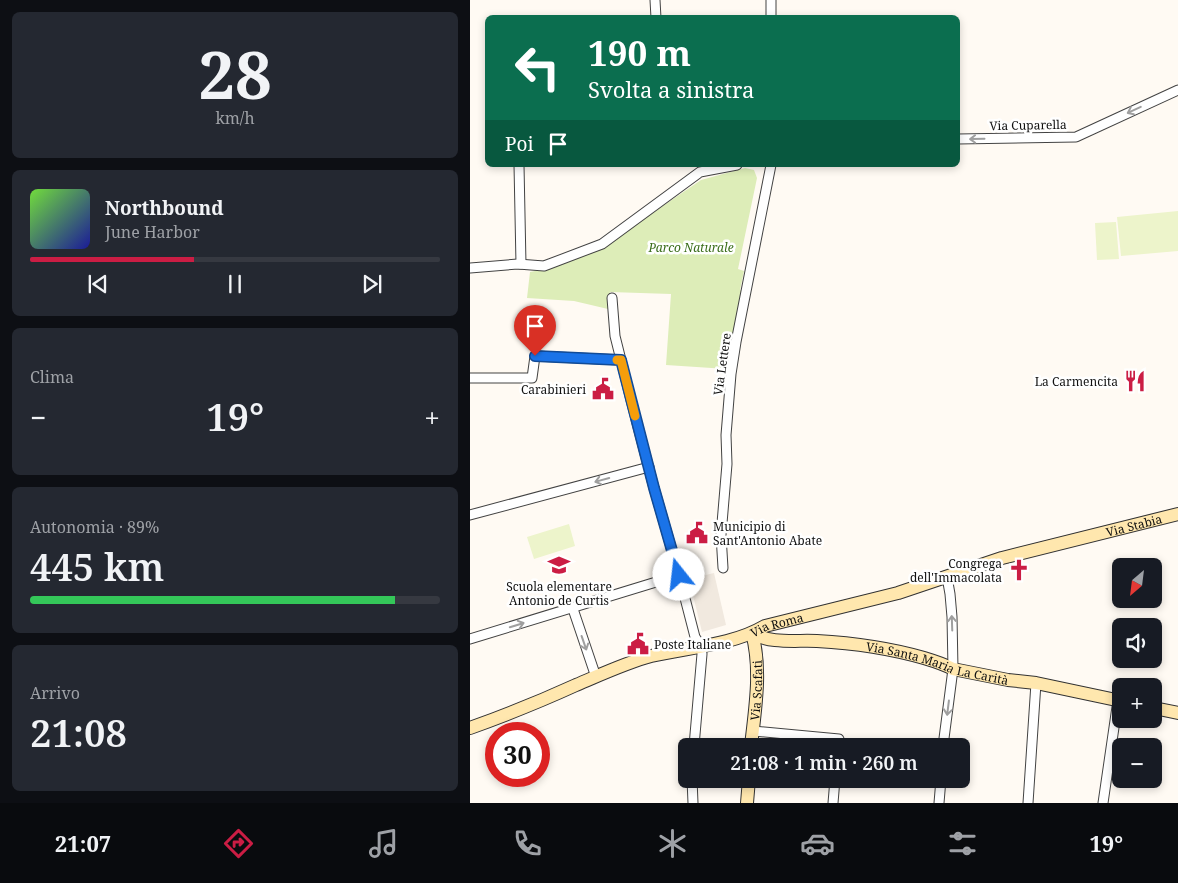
<!DOCTYPE html>
<html lang="it">
<meta charset="utf-8">
<style>
:root{--surface:#171b24;--page:#242831;--text:#f1f3f6;--muted:#9ea1a6;--line:#363941;--accent:#cb1d44}
body{margin:0;font-family:"Noto Serif",serif;background:var(--page);color:var(--text);height:100vh;display:flex;flex-direction:column;font-size:19px;white-space:nowrap}
*{box-sizing:border-box;margin:0}
p{font-size:16px;color:var(--muted)}
.icon{flex:none;width:28px;height:28px;fill:none;stroke:currentColor;stroke-width:2;stroke-linecap:round;stroke-linejoin:round}
.map{position:relative;flex:1;overflow:hidden}
.drawer{display:flex;flex-direction:column;gap:12px;padding:12px;background:#0d0f14;width:470px}
.drawer>*{flex:none}
.top-card{position:absolute;left:15px;top:15px;width:475px;height:152px;border-radius:8px;box-shadow:0 2px 8px #0003;background:#0b6e4f;color:#fff;overflow:hidden}
.needle{width:32px;rotate:208deg}
.tools{position:absolute;left:642px;top:558px;display:grid;gap:10px}
.tools a{display:grid;place-items:center;width:50px;height:50px;border-radius:8px;background:var(--surface);box-shadow:0 2px 8px #0003;font-size:25px}
.speed{position:absolute;left:15px;top:722px;display:flex;gap:10px;font-size:25px;font-weight:700;text-align:center}
.speed>*{display:grid;place-content:center;width:65px;height:65px;border-radius:50%;background:var(--surface);box-shadow:0 2px 8px #0003;line-height:1}
.speed .limit{border:8px solid #d22;background:#fff;color:#111}
.pin{position:absolute;display:grid;place-items:center;width:42px;height:42px;color:#fff;margin:-51px -21px;border-radius:50% 50% 50% 0;rotate:-45deg;box-shadow:0 0 5px #0007}
.pin .icon{rotate:45deg}
.me{position:absolute;width:55px;margin:-28px;rotate:344deg;stroke-linejoin:round;filter:drop-shadow(0 0 4px #0008)}
.turn{display:flex;align-items:center;gap:18px;height:105px;padding:0 20px;font-size:22px}
.turn .icon{width:65px;height:65px;stroke-width:2.5}
.turn b{display:block;font-size:35px;line-height:42px}
.then{display:flex;align-items:center;height:48px;padding:0 20px;background:#0003;gap:10px;font-size:19px}
.big{font-size:38px;font-weight:600;line-height:1.1}
.drawer .tile{flex:1;display:flex;flex-direction:column;justify-content:center;gap:8px;min-width:0;padding:0 18px;border-radius:8px;background:var(--page)}
.drawer .dial{align-items:center;gap:0}
.dial b{font-size:65px;line-height:1}
.song{display:flex;align-items:center;gap:15px}
.cover{width:60px;height:60px;border-radius:8px;background:linear-gradient(135deg,hsl(100 70% 55%),hsl(240 70% 35%))}
.played{height:5px;border-radius:2px;background:linear-gradient(90deg,var(--accent) 40%,var(--line) 40%)}
.keys{display:flex;justify-content:space-around;direction:ltr}
.heat{display:flex;justify-content:space-between;align-items:center;font-size:28px;direction:ltr}
.charge{height:8px;border-radius:4px;background:linear-gradient(90deg,#34c759 89%,var(--line) 0)}
.trip{position:absolute;left:208px;top:738px;width:292px;height:50px;border-radius:8px;background:var(--surface);box-shadow:0 2px 8px #0003;font-weight:600;line-height:50px;text-align:center}
.dock{display:flex;height:80px;justify-content:space-around;align-items:center;background:#090b0e;color:var(--muted)}
.dock .icon{width:35px;height:35px}
.dock .active{color:var(--accent)}
.dock b{font-size:22px;color:var(--text)}
main{display:flex;flex:1;min-height:0}
.map>svg:first-child{display:block}
.green{fill:#ddedb8}
.pitch{fill:#edf4cb}
.plaza{fill:#f1e9df}
.lines{fill:none;stroke-linecap:round;stroke-linejoin:round}
.street-casing{stroke:#434343;stroke-width:11}
.secondary-casing{stroke:#323232;stroke-width:14}
.street{stroke:#fff;stroke-width:9}
.secondary{stroke:#ffe7ae;stroke-width:12}
.oneway{stroke:#9f9f9f}
.route-casing{stroke:#114b97;stroke-width:12}
.route{stroke:#1a73e8;stroke-width:9}
.slow{stroke:#f59e0b;stroke-width:9}
.labels{text-anchor:middle;dominant-baseline:central;stroke-width:5;stroke-linejoin:round;paint-order:stroke}
.street-label{font-size:12px;fill:#101010;stroke:#fff}
.park-label{font-size:12px;font-style:italic;fill:#3a6d1a;stroke:#fff}
.poi-label{font-size:12px;fill:#101010;stroke:#fff;text-anchor:end}
</style>
<main>
<section class="drawer">
<div class="tile dial"><b>28</b><p>km/h</p></div>
<div class="tile">
<div class="song"><i class="cover"></i><div><b>Northbound</b><p>June Harbor</p></div></div>
<div class="played"></div>
<div class="keys"><svg class="icon" aria-label="previous" viewBox="0 0 24 24"><path d="M18 5L8 12l10 7zM5 5v14"/></svg><svg class="icon" aria-label="pause" viewBox="0 0 24 24"><path d="M8 5v14M16 5v14"/></svg><svg class="icon" aria-label="next" viewBox="0 0 24 24"><path d="M6 5l10 7-10 7zM19 5v14"/></svg></div>
</div>
<div class="tile"><p>Clima</p>
<div class="heat"><a>−</a><b class="big">19°</b><a>+</a></div>
</div>
<div class="tile"><p>Autonomia · 89%</p><b class="big">445 km</b><div class="charge"></div></div>
<div class="tile"><p>Arrivo</p><b class="big">21:08</b></div>
</section>
<div class="map">
<svg width="708" height="803" viewBox="0 0 708 803">
<rect width="100%" height="100%" fill="#fffaf3"/>
<polygon class="green" points="275,168 284,170 287,178 268,269 274,271 270,290 272,291 257,369 196,365 201,294 140,292 138,309 104,301 57,298 60,272 75,269 137,244 231,180"/>
<g class="pitch">
<polygon points="708,211 708,251 651,256 647,217"/>
<polygon points="646,222 649,259 627,260 625,223"/>
<polygon points="99,524 105,546 64,559 57,537"/>
</g>
<polygon class="plaza" points="244,573 256,625 232,632 219,579"/>
<g class="lines">
<g class="street-casing">
<g id="street">
<polyline points="185,0 186,18"/>
<polyline points="301,0 301,18"/>
<polyline points="488,139 606,137 708,90"/>
<polyline points="49,165 51,264"/>
<polyline points="0,268 48,264 74,266 132,244 230,172 267,165"/>
<polyline points="142,298 145,336 161,400 184,488 209,575 225,637 231,646 232,654 224,746"/>
<polyline points="0,378 62,378 65,356 151,360"/>
<polyline points="0,515 179,467"/>
<polyline points="253,568 251,535 257,464 256,435 261,374 266,342 301,165"/>
<polyline points="103,609 126,677"/>
<polyline points="0,639 209,575"/>
<polyline points="283,731 369,739 368,746"/>
<polyline points="473,746 483,669 482,617 480,594 477,577"/>
<polyline points="222,779 223,803"/>
<polyline points="363,803 365,779"/>
<polyline points="469,803 471,779"/>
<polyline points="558,803 566,683"/>
<polyline points="633,803 648,700"/>
</g>
</g>
<g class="secondary-casing">
<g id="secondary">
<path id="s1" d="M282,633C301,644 325,640 347,641C383,643 419,648 454,658C464,661 474,664 483,669L538,680L566,683L651,701"/>
<polyline points="684,708 708,713"/>
<path id="s2" d="M0,728C36,715 71,701 106,685C130,675 155,663 181,656C218,647 261,646 295,626L428,593L532,558L708,514"/>
<path id="s3" d="M281,746C285,709 292,670 282,633"/>
<polyline points="277,803 279,779"/>
</g>
</g>
<use href="#street" class="street"/>
<use href="#secondary" class="secondary"/>
</g>
<defs><path id="oneway-shaft" d="M-6 0H5M1.5-3L5.5 0L1.5 3" fill="none" stroke-width="1.6" stroke-linecap="round" stroke-linejoin="round" transform="scale(1.25)"/></defs>
<g class="oneway">
<use href="#oneway-shaft" transform="translate(664 110) rotate(155)"/>
<use href="#oneway-shaft" transform="translate(507 139) rotate(179)"/>
<use href="#oneway-shaft" transform="translate(132 480) rotate(165)"/>
<use href="#oneway-shaft" transform="translate(482 623) rotate(-92)"/>
<use href="#oneway-shaft" transform="translate(47 625) rotate(-17)"/>
<use href="#oneway-shaft" transform="translate(114 643) rotate(71)"/>
<use href="#oneway-shaft" transform="translate(478 708) rotate(97)"/>
</g>
<g class="lines">
<g class="route-casing">
<polyline id="route" points="65,356 151,360 184,488 209,575"/>
</g>
<use href="#route" class="route"/>
<polyline class="slow" points="147,360 151,360 165,416"/>
</g>
<defs>
<g id="restaurant-bare" transform="scale(1.725)"><path d="M-5-6h1v4h1v-4h1v4h1v-4h1v5L-1.5 .5V6h-2V.5L-5-1ZM5-6V6H3V1.5H1.5Q1.5-4 5-6Z" fill="#cb1d44" stroke="#fff" stroke-width="2.5" paint-order="stroke"/></g>
<g id="civic-bare" transform="scale(1.725)"><path d="M-.6-6.5H3V-4.5H.6V-3L4-1V1h2V6H-6V1h2V-1L-.6-3ZM-1.2 2.5V6h2.4V2.5Z" fill="#cb1d44" stroke="#fff" stroke-width="2.5" paint-order="stroke"/></g>
<g id="school-bare" transform="scale(1.725)"><path d="M0-5L7-2L0 1L-7-2ZM-4 1L0 2.5L4 1V4Q0 6-4 4Z" fill="#cb1d44" stroke="#fff" stroke-width="2.5" paint-order="stroke"/></g>
<g id="church-bare" transform="scale(1.725)"><path d="M-1.2-6h2.4v3.5h3.3v2.4h-3.3V6h-2.4V-.1h-3.3v-2.4h3.3Z" fill="#cb1d44" stroke="#fff" stroke-width="2.5" paint-order="stroke"/></g>
</defs>
<g fill-rule="evenodd">
<use href="#restaurant-bare" x="665" y="381"/>
<use href="#civic-bare" x="133" y="389"/>
<use href="#civic-bare" x="227" y="533"/>
<use href="#school-bare" x="89" y="565"/>
<use href="#church-bare" x="549" y="570"/>
<use href="#civic-bare" x="168" y="644"/>
</g>
<g class="labels">
<g class="street-label">
<text transform="translate(558 125) rotate(-1)">Via Cuparella</text>
<text transform="translate(252 364) rotate(-82)">Via Lettere</text>
<text stroke="none"><textPath href="#s2" startOffset="696">Via Stabia</textPath></text>
<text stroke="none"><textPath href="#s2" startOffset="325">Via Roma</textPath></text>
<text stroke="none"><textPath href="#s1" startOffset="189">Via Santa Maria La Carità</textPath></text>
<text stroke="none"><textPath href="#s3" startOffset="56">Via Scafati</textPath></text>
</g>
<g class="park-label">
<text x="221" y="247">Parco Naturale</text>
</g>
<g class="poi-label">
<text x="648" y="381">La Carmencita</text>
<text x="116" y="389">Carabinieri</text>
<text x="243" y="526" text-anchor="start">Municipio di<tspan x="243" dy="14">Sant'Antonio Abate</tspan></text>
<text x="532" y="563">Congrega<tspan x="532" dy="14">dell'Immacolata</tspan></text>
<text x="89" y="586" text-anchor="middle">Scuola elementare<tspan x="89" dy="14">Antonio de Curtis</tspan></text>
<text x="184" y="644" text-anchor="start">Poste Italiane</text>
</g>
</g>
</svg>
<div class="tools">
<a><svg class="needle" viewBox="-14 -14 28 28"><path d="M0-13l5 13h-10z" fill="#e53935"/><path d="M0 13l5-13h-10z" fill="#9ea1a6"/></svg></a>
<a><svg class="icon" aria-label="sound" viewBox="0 0 24 24"><path d="M4 9h4l5-4v14l-5-4H4zM17 9q2 3 0 6"/></svg></a>
<a>+</a>
<a>−</a>
</div>
<div class="speed"><div class="limit">30</div></div>
<div class="pin" style="left:65px;top:356px;background:#d93025"><svg class="icon" aria-label="arrive" viewBox="0 0 24 24"><path d="M6 21V4h12l-3 4 3 4H6"/></svg></div>
<svg class="me" style="left:209px;top:575px" viewBox="-20 -20 40 40"><circle r="19" fill="#fff"/><path d="M0-13L10 11 0 6-10 11z" fill="#1a73e8"/></svg>
<div class="trip">21:08 · 1 min · 260 m</div>
<div class="top-card">
<div class="turn"><svg class="icon" aria-label="left" viewBox="0 0 24 24"><path d="M17 20v-9H6M10 6l-5 5 5 5"/></svg><div><b>190 m</b>Svolta a sinistra</div></div>
<div class="then">Poi<svg class="icon" aria-label="arrive" viewBox="0 0 24 24"><path d="M6 21V4h12l-3 4 3 4H6"/></svg></div>
</div>
</div>
</main>
<nav class="dock">
<b>21:07</b>
<svg class="icon active" aria-label="directions" viewBox="0 0 24 24"><path d="M12 3l9 9-9 9-9-9zM9 14v-3h6M13 9l2 2-2 2"/></svg>
<svg class="icon" aria-label="music" viewBox="0 0 24 24"><path d="M9 18V5l10-2v13"/><circle cx="6" cy="18" r="3"/><circle cx="16" cy="16" r="3"/></svg>
<svg class="icon" aria-label="phone" viewBox="0 0 24 24"><path d="M5 4h4l2 5-3 2q2 4 5 5l2-3 5 2v4C11 20 4 13 5 4z"/></svg>
<svg class="icon" aria-label="climate" viewBox="0 0 24 24"><path d="M12 3v18M4 7l16 10M4 17L20 7"/></svg>
<svg class="icon" aria-label="car" viewBox="0 0 24 24"><path d="M5 17H2v-5l4-1 3-4h7l3 4 3 1v5h-3M9 17h6M6 11h13"/><circle cx="7" cy="17" r="2"/><circle cx="17" cy="17" r="2"/></svg>
<svg class="icon" aria-label="filters" viewBox="0 0 24 24"><path d="M4 7h16M4 17h16"/><circle cx="9" cy="7" r="2"/><circle cx="15" cy="17" r="2"/></svg>
<b>19°</b>
</nav>
